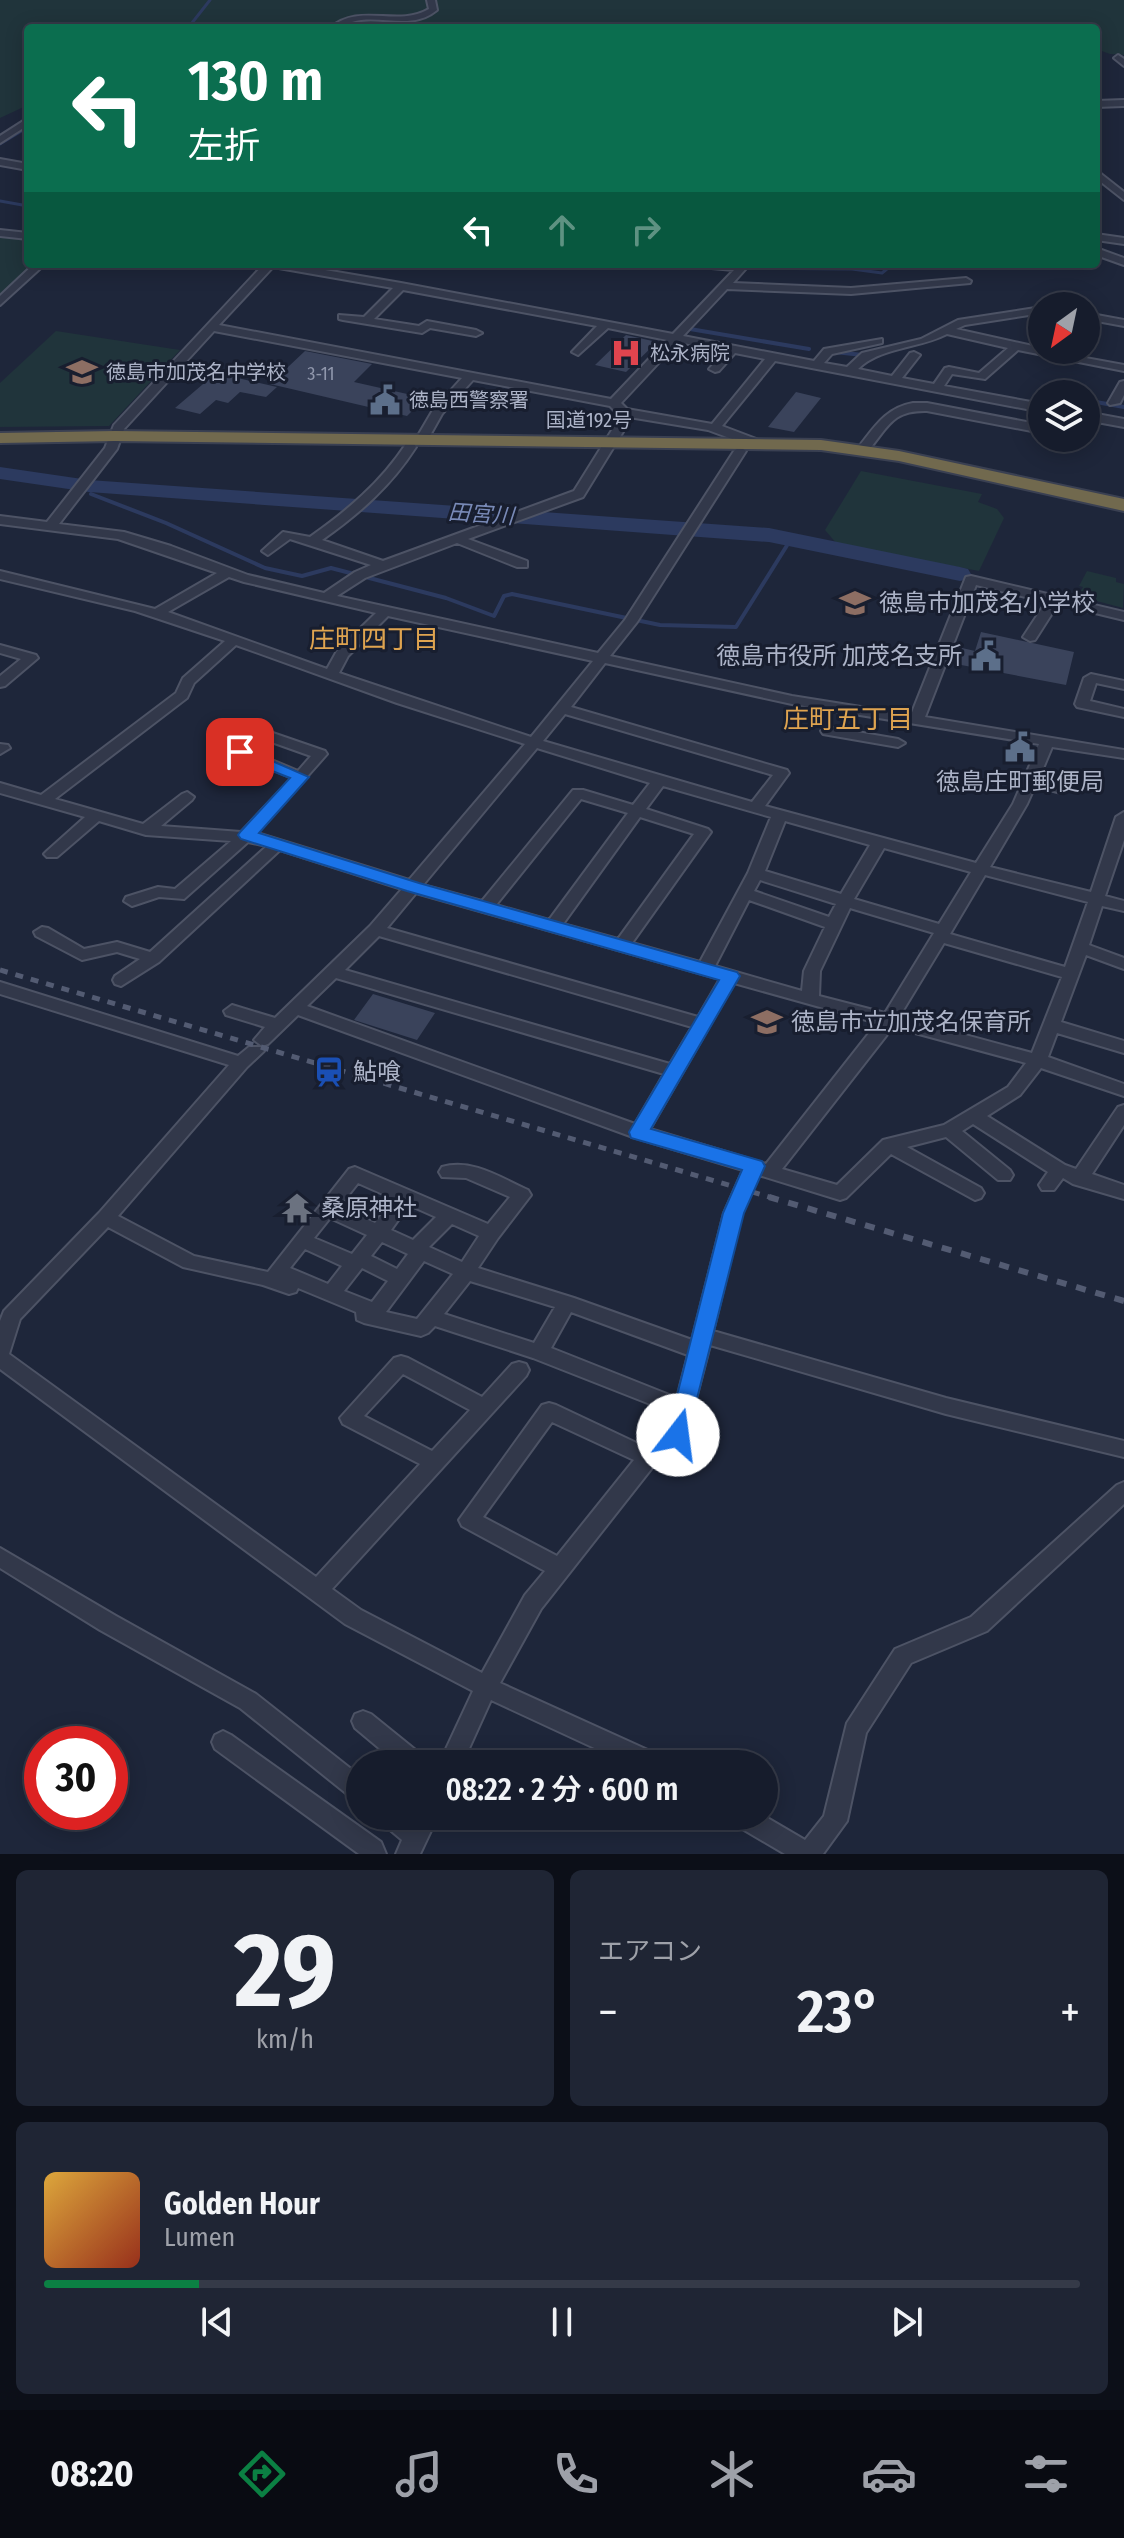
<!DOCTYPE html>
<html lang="ja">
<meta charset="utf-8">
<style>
:root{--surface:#161c2c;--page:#1f2534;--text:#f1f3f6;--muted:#9ea1a9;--line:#353a48;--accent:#0b8043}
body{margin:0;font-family:"Fira Sans Condensed","Noto Sans JP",sans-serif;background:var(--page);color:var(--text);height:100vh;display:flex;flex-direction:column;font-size:30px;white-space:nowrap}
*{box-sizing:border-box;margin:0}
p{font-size:26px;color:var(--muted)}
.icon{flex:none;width:44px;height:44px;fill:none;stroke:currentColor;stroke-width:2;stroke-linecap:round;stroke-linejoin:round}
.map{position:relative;height:1854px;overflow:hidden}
.drawer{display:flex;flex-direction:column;gap:16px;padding:16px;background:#0c0f18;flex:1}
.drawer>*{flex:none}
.guide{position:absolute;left:24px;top:24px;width:1076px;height:244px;border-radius:8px;box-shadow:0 4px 20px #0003,0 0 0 2px var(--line);background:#0b6e4f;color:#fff;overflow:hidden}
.needle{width:52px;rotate:213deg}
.fabs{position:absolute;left:1028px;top:292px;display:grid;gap:16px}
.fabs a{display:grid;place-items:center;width:72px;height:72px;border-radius:50%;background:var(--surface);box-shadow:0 4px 20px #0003,0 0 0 2px var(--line);font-size:40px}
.speed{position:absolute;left:24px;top:1726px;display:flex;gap:16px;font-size:40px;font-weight:700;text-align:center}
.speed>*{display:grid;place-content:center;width:104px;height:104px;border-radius:50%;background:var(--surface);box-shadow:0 4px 20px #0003,0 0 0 2px var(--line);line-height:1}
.speed .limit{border:12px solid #d22;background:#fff;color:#111}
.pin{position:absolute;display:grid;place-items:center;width:68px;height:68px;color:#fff;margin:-34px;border-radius:16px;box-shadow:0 4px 12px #0006}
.me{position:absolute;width:88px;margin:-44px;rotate:15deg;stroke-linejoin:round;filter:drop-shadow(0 0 6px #0008)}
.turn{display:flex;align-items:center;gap:28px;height:168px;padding:0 32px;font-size:36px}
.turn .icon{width:104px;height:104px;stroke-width:2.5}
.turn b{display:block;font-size:56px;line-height:68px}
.lanes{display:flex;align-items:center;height:76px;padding:0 32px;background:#0003;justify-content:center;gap:40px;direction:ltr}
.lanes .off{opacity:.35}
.big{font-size:60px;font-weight:600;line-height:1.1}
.drawer .tile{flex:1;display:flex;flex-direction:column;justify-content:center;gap:12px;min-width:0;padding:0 28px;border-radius:12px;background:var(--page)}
.drawer .dial{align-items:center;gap:0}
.dial b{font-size:104px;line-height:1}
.song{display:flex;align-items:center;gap:24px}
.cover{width:96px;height:96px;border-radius:12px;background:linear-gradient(135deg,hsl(40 70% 55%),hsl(10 70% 35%))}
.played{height:8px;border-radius:4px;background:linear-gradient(90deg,var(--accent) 15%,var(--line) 15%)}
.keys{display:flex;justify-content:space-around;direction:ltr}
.heat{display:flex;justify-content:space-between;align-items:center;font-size:44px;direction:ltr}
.drawer .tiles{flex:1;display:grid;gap:16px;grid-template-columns:1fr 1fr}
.tile:last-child{grid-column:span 2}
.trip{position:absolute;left:346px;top:1750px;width:432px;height:80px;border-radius:40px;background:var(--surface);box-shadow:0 4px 20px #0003,0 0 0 2px var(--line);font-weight:600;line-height:80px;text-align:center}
.dock{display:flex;height:128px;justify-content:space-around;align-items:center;background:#090b12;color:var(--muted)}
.dock .icon{width:56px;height:56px}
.dock .active{color:var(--accent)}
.dock b{font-size:36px;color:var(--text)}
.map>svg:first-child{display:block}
.green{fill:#20343b}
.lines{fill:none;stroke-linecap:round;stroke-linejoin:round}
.stream-far1{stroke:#2c3a5f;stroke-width:3}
.stream{stroke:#2c3a5f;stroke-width:4}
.river{fill:#2c3a5f;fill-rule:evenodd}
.building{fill:#3a435b}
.minor-casing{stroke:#4d5365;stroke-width:4}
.highway-casing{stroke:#3a4052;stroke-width:4}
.minor{fill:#32384a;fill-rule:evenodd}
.highway{fill:#71694e;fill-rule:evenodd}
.rail-far1{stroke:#535b72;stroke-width:5;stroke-dasharray:8 8;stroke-linecap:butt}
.rail{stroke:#535b72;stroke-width:6;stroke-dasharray:10 10;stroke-linecap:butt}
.route{fill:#1a73e8;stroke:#114b97;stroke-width:2}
.labels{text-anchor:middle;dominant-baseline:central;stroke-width:6;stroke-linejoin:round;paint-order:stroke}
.far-number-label{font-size:18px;fill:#9097ac}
.far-poi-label{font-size:20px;fill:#acb3c7;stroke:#181e2f;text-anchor:start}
.far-street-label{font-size:20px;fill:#acb3c7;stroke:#181e2f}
.far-water-label{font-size:22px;font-style:italic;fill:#798ab7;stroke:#181e2f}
.poi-label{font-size:24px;fill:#acb3c7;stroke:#181e2f;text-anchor:start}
.neighbourhood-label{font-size:26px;fill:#dfa450;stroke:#181e2f}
</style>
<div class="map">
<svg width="1124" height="1854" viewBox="0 0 1124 1854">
<rect width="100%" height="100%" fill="#1e263a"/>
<g class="green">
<polygon points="0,0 1124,0 1124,55 1110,54 1096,49 1096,28 28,28 28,105 0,118"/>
<polygon points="0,236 28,239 28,264 34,264 0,295"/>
<polygon points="56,331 180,350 109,426 0,427 0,383"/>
<polygon points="861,471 982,494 978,502 997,509 1004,518 979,571 837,544 825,530"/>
<polygon points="1087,571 1116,578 1116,582 1124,584 1123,608 1078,596 1083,587 1079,586"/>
</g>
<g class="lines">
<g class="stream-far1">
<polyline points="188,28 210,0"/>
<polyline points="0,144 28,127"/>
<polyline points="0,201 28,206"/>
<polyline points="749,268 852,269 882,273 893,264"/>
</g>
<g class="stream">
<polyline points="690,329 809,349"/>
<polyline points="834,352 863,355"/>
<polyline points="1087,415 1096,402 1124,407"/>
<polyline points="89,486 90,489"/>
<polyline points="91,494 166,523 265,568 302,576 331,568 446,598 494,616 504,596 512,594 660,625 736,627 791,539"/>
</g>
<polygon class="river" points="0,467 89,480 769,528 960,567 968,569 971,574 968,579 960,581 769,542 89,492 0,479"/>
</g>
<g class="building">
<polygon points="626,335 657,342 626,372 595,365"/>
<polygon points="305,351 372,364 354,382 425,398 407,416 270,384"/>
<polygon points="216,373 277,387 266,397 240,392 228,403 216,400 200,414 175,408"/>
<polygon points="796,392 821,398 794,432 768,427"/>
<polygon points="981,632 1074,652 1066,685 956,664 962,648 975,651"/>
<polygon points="373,994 435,1013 417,1040 354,1020"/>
</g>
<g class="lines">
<g class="minor-casing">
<g id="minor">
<path d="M427,0H435L437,10C414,29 388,17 361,20C349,21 342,28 330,28C360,2 397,28 429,9Z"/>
<polygon points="1118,55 1124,59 1124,66 1114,58"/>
<polygon points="1124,100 1124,106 1096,107 1096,101"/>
<polygon points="28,118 28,125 0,143 0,136"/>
<polygon points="0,159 28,164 28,170 0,165"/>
<polygon points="1096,170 1124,192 1124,200 1096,178"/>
<polygon points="0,230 28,233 28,239 0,236"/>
<polygon points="1096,234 1124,238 1124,244 1096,240"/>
<polygon points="1096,248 1124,258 1124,265 1096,255"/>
<polygon points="34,264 45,264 0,305 0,296"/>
<path d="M264,264H290L401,283L673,334L734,270L700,267L695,264H750L733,283L851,288L966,278L971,281L970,283L851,294L727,289L683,336L814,361L824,349L882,339V343L832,354L824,363L847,367L862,353L921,339L958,320L1042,307V313L965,325L956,329L1042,348V350L1124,365V371L1018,350L985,379L952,374L944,386L1042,404V412L775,361L722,426L759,440V446H751L708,430L629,417V422L583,497L468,539L527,561V567H517L457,543L365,578L337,596L598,653L625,620L734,451L740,447L746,451L637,622L610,656L792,696L911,715L966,577L971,576L1124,612V620L1058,604L1035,640L1030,641L1023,637L1046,602L976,585L925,717L1124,750V758L1052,747L1039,778L1066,785L1068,788L1061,793L1035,786L1027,804L990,867L1091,892L1116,817L1124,812V840L1105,896L1124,901V911L1102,906L1089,945L1124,958V969L1086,955L1061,1022L1124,1041V1053L1057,1033L1048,1057L1124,1084V1096L1041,1068L1020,1095L987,1116L1065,1165L1076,1169L1118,1107L1124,1105V1125L1092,1174L1124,1185V1199L1073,1184L1063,1178L1054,1190H1042L1039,1185L1048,1172L973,1124L962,1131L1010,1170L1013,1175L1010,1180H998L946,1137L907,1147L981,1188L984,1193L981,1198L975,1200L891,1154L846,1198L840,1200L759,1175L742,1213L713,1331L946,1398L1124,1441V1457L946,1414L710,1345L685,1441L659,1459L541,1609L500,1683L661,1756L664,1764H629L491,1700L462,1764H439L473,1691L345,1624L0,1369V1321L4,1311L99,1213L229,1065L0,994V982L238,1056L249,1047H261L264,1051L247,1067L118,1216L194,1256L268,1272L349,1169L355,1167L488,1224L510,1197L466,1178L442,1177L439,1172L442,1167C472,1158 501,1178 528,1190L531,1195L498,1238L478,1268L574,1298L692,1340L724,1213L743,1170L633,1137L298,1015L268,1044L262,1046L254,1040L265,1027L226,1015L224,1011L232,1005L275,1018L370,926L402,889L280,850L159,962L121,986L115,984L113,980L115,976L140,959L117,952L82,960L36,936L34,932L42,927L48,928L84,949L117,942L150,952L267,846L248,842L184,899L159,897L132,906L124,901L126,897L158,887L175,889L231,841L146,835L99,821L57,857H47L44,854L47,851L85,817L0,793V783L41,795L176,693L183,678L225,641L135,611L0,579V571L155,609L217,573L118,539L0,524V516L47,522L105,448L114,425ZM273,267L393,288L364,317L339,315V319L343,320L422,333L430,328L476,336L482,333L476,330L427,321L419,326L374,319L403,290L597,326L572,352L578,355L608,328L667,340L611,399L219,325ZM214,331L462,378L433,410L416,439L422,443L428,439L442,414L473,380L610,406L617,413V422L574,491L383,561L322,540C359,514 391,486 416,447L414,444H406C380,483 348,510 310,537L283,532L262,551L268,555L290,539L371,565L355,572L324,593L248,575L171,546L124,532L59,524L117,449L124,429ZM947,334L1008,348L979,373L949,367L945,368L934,384L902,378L920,355L914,352L910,353L892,376L858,369C880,347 918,349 947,334ZM678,342L725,351L709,369L715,372L719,371L735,353L765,359L712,424L627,409L621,403ZM229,577L244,582L376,613L337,651L327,669L168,612ZM388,616L593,661L531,737L339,673L348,656ZM236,645L397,703L525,744L409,880L257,833L327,754L325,751L264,730L238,746L218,739L211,743L292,778L241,832L161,826L192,800L194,797L187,792L182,794L143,824L55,799L187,698L194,683ZM605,663L792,704L1039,744L1013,804L976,863L765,806L789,773L787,770L571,707ZM565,714L773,775L752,802L543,741ZM266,740L311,756L298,771L250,751ZM537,748L650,783L633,805L583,790H573L482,901L423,885ZM663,786L771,817L748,873L700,962L632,943L711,832L708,829L646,809ZM581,799L628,813L549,920L496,905ZM640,817L694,834L618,939L563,924ZM785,821L870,845L841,894L765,871ZM884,848L971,872L939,924L854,899ZM985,875L1088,902L1065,967L950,934ZM760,880L836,904L829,917L754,891ZM416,893L720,979L698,1017L387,928ZM749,900L825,927L804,971L802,991L715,966ZM850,908L934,933L885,1013L819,996L820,971ZM379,936L692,1027L670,1064L345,970ZM944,943L1062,977L1032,1053L899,1017ZM336,978L664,1074L635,1124L307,1006ZM734,983L877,1023L766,1164L650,1129ZM893,1027L1026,1063L1008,1087L944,1125L883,1140L837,1185L782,1169ZM358,1183L394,1199L375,1223L339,1207ZM409,1205L436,1217L413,1240L391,1230ZM330,1218L367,1235L352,1254L314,1238ZM452,1224L479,1236L462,1262L429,1247ZM108,1227L183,1267L263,1285L289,1294L296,1292L298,1288L356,1312L357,1320L364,1323L421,1336L428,1333L435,1326L533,1358L673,1413L669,1430L645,1447L556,1405L549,1403L542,1405L459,1520L462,1526L545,1571L525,1595L482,1673L361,1610L332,1589L526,1376L529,1370L526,1364L519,1362L512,1364L482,1397L408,1358L401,1356L394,1358L340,1418L343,1424L420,1464L316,1577L9,1354L20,1319ZM382,1242L408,1254L397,1269L371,1256ZM305,1249L342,1266L328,1284L290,1268ZM424,1261L453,1274L417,1319L386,1312ZM362,1268L388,1281L372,1302L344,1291ZM470,1281L555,1307L534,1343L444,1314ZM571,1312L688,1355L677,1398L551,1348ZM403,1374L470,1410L432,1451L364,1416ZM552,1422L634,1460L557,1556L483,1517Z"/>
<polygon points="1086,313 1124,320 1124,326 1086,319"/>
<polygon points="1124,381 1124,395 1120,403 1110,405 1108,403 1120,382"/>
<path d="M913,403H927L1042,425V433L927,411C891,410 888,428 867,452H859L857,449C874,428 885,408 913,403Z"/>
<polygon points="1086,412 1124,419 1124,427 1086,420"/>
<polygon points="0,645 36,655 38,658 5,686 0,687 0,676 21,659 0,653"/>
<polygon points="1091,674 1124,681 1124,689 1096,683 1090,701 1124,709 1124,717 1077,707 1075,704 1084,678"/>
<polygon points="828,727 898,739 905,743 898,747 823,734 821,731"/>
<polygon points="0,744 8,745 10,748 0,754"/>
<polygon points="1124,1482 1124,1504 987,1631 911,1663 866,1733 847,1821 823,1854 785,1854 734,1824 730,1816 764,1816 805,1840 824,1816 847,1723 895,1649 971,1617 1117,1485"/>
<polygon points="0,1548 116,1616 256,1694 360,1776 360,1801 352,1798 240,1708 100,1630 0,1568"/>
<polygon points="363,1711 371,1714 423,1756 426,1764 398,1764 355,1728 352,1721 355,1714"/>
<polygon points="223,1731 231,1735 381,1842 386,1854 359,1854 215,1749 212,1742 215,1735"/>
<polygon points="379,1816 409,1816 412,1819 414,1816 438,1816 420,1854 396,1854 402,1840 383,1824"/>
</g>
</g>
<g class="highway-casing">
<polygon id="highway" points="115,431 821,440 899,451 1124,499 1124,511 899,461 821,450 115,441 0,443 0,433"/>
</g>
<use href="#minor" class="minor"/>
<use href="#highway" class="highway"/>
<polyline class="rail-far1" points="0,970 776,1199"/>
<polyline class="rail" points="769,1197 1124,1301"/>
</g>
<polygon class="route" points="240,747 309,777 259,833 419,883 737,972 740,976 651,1129 762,1161 765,1166 744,1213 686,1442 678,1445 670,1442 667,1435 723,1213 742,1170 631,1138 629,1132 719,980 407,891 241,839 238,835 241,831 290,778 234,756 232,752"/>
<defs>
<g id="hospital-bare" transform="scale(2.4)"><path d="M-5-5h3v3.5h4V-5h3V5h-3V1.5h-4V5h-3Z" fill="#e0444e" stroke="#181e2f" stroke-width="2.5" paint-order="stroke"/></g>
<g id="school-bare" transform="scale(2.4)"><path d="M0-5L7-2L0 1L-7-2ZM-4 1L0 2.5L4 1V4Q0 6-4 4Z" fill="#8d6e63" stroke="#181e2f" stroke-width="2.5" paint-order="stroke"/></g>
<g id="civic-bare" transform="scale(2.4)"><path d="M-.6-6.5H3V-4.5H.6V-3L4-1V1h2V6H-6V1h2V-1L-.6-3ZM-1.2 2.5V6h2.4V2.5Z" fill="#5c6f8a" stroke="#181e2f" stroke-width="2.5" paint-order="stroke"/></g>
<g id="station-bare" transform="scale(2.4)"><path d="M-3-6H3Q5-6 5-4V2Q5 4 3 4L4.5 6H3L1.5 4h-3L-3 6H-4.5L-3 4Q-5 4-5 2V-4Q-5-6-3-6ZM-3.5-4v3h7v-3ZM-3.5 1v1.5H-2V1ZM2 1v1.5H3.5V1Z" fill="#1a4fb4" stroke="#181e2f" stroke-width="2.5" paint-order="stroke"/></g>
<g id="temple-bare" transform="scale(2.4)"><path d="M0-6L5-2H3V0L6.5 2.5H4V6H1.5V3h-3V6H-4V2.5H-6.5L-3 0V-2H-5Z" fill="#6b7280" stroke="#181e2f" stroke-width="2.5" paint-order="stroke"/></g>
</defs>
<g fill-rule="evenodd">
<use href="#hospital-bare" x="626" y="353"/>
<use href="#school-bare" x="82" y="372"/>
<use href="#civic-bare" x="385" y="400"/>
<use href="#school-bare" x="855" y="603"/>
<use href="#civic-bare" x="986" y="656"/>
<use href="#civic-bare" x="1020" y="747"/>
<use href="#school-bare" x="767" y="1022"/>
<use href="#station-bare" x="329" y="1072"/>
<use href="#temple-bare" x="297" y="1208"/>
</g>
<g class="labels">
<g class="far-number-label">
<text x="321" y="374">3-11</text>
</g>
<g class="far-poi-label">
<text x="650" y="353">松永病院</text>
<text x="106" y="372">徳島市加茂名中学校</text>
<text x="409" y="400">徳島西警察署</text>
</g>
<g class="far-street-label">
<text x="589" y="420">国道192号</text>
</g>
<g class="far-water-label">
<text transform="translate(481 514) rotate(4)">田宮川</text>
</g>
<g class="poi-label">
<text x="879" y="603">徳島市加茂名小学校</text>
<text x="962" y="656" text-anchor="end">徳島市役所 加茂名支所</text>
<text x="1020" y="782" text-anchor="middle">徳島庄町郵便局</text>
<text x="791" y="1022">徳島市立加茂名保育所</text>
<text x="353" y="1072">鮎喰</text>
<text x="321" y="1208">桑原神社</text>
</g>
<g class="neighbourhood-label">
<text x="374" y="639">庄町四丁目</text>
<text x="848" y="719">庄町五丁目</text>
</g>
</g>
</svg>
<div class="fabs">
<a><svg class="needle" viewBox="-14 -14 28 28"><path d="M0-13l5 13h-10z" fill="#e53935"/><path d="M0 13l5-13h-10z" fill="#9ea1a9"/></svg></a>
<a><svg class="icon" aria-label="layers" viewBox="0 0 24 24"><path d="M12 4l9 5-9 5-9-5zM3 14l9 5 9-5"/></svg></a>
</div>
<div class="speed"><div class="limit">30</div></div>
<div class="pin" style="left:240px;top:752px;background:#d93025"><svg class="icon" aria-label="arrive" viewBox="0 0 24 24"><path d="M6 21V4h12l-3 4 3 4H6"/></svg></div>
<svg class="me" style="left:678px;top:1435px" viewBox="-20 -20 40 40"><circle r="19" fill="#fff"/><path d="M0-13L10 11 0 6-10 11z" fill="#1a73e8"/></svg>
<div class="trip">08:22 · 2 分 · 600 m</div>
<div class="guide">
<div class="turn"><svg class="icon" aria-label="left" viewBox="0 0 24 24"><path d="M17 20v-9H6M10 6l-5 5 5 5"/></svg><div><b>130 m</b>左折</div></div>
<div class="lanes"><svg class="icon" aria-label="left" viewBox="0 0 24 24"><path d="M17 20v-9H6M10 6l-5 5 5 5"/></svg><svg class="icon off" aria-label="ahead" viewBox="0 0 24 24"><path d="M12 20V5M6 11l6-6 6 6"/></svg><svg class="icon off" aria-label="right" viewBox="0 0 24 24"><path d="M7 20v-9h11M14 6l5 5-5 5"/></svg></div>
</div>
</div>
<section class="drawer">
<div class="tiles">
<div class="tile dial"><b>29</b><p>km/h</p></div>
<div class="tile"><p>エアコン</p>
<div class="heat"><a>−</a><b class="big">23°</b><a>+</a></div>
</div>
<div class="tile">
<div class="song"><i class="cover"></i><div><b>Golden Hour</b><p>Lumen</p></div></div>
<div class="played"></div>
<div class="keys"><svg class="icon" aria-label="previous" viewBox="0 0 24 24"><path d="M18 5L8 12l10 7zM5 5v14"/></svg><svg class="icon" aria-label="pause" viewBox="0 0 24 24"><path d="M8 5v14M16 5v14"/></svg><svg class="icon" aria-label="next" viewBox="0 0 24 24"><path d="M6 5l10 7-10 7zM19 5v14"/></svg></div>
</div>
</div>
</section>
<nav class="dock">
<b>08:20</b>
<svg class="icon active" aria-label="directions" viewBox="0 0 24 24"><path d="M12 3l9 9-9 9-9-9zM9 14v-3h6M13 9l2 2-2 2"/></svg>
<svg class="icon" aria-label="music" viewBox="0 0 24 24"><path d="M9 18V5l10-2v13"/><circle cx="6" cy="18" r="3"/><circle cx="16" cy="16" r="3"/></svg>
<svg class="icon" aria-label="phone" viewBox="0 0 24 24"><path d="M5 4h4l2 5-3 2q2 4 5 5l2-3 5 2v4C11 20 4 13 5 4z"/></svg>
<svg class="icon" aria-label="climate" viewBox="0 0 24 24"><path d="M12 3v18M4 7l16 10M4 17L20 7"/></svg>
<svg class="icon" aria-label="car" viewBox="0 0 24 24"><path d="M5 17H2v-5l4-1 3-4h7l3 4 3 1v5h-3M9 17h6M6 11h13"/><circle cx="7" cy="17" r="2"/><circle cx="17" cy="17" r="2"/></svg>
<svg class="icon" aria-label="filters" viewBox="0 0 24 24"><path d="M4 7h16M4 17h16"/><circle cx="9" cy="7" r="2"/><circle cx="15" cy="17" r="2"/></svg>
</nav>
